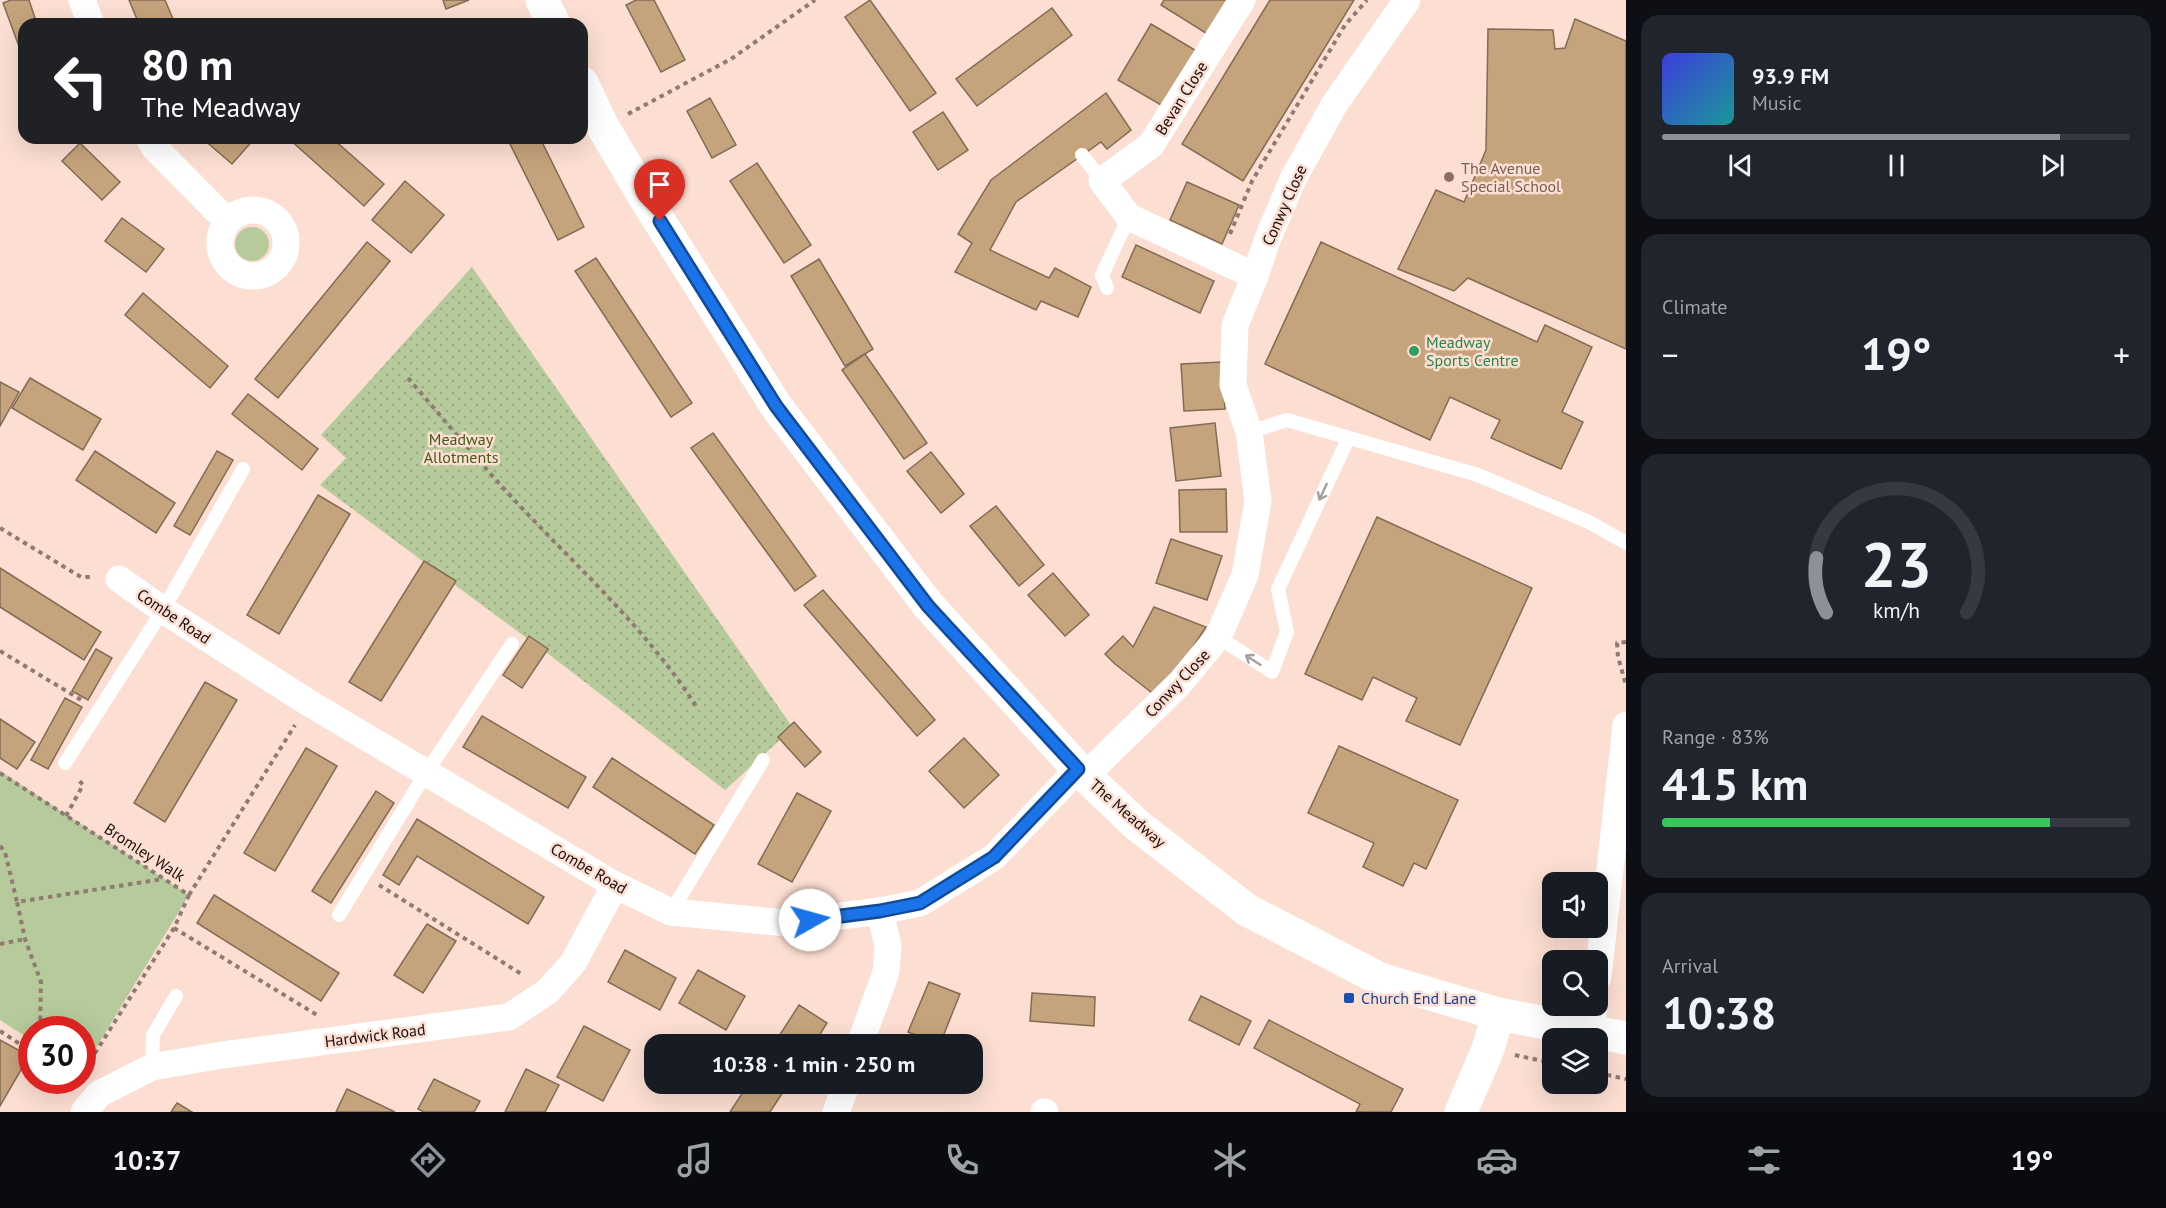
<!DOCTYPE html>
<meta charset="utf-8">
<style>
:root{--surface:#171b24;--page:#20242c;--text:#f1f3f6;--muted:#9ea1a6;--line:#363941;--accent:#8c9099}
body{margin:0;font-family:"PT Sans",sans-serif;background:var(--page);color:var(--text);height:100vh;display:flex;flex-direction:column;font-size:22px;white-space:nowrap}
*{box-sizing:border-box;margin:0}
p{font-size:20px;color:var(--muted)}
.icon{flex:none;width:33px;height:33px;fill:none;stroke:currentColor;stroke-width:2;stroke-linecap:round;stroke-linejoin:round}
.map{position:relative;flex:1;overflow:hidden}
.sheet{display:flex;flex-direction:column;gap:15px;padding:15px;background:#0d0f14;width:540px}
.sheet>*{flex:none}
.top-card{position:absolute;left:18px;top:18px;width:570px;height:126px;border-radius:18px;box-shadow:0 6px 24px #0002;background:#202124;color:#fff;overflow:hidden}
.controls{position:absolute;left:1542px;top:872px;display:grid;gap:12px}
.controls a{display:grid;place-items:center;width:66px;height:66px;border-radius:12px;background:var(--surface);box-shadow:0 6px 24px #0002;font-size:30px}
.speed{position:absolute;left:18px;top:1016px;display:flex;gap:12px;font-size:30px;font-weight:700;text-align:center}
.speed>*{display:grid;place-content:center;width:78px;height:78px;border-radius:50%;background:var(--surface);box-shadow:0 6px 24px #0002;line-height:1}
.speed .limit{border:9px solid #d22;background:#fff;color:#111}
.pin{position:absolute;display:grid;place-items:center;width:51px;height:51px;color:#fff;margin:-62px -26px;border-radius:50% 50% 50% 0;rotate:-45deg;box-shadow:0 0 6px #0007}
.pin .icon{rotate:45deg}
.me{position:absolute;width:66px;margin:-33px;rotate:83deg;stroke-linejoin:round;filter:drop-shadow(0 0 4px #0008)}
.turn{display:flex;align-items:center;gap:21px;height:126px;padding:0 24px;font-size:27px}
.turn .icon{width:78px;height:78px;stroke-width:2.5}
.turn b{display:block;font-size:42px;line-height:51px}
.big{font-size:45px;font-weight:700;line-height:1.1}
.sheet .card{flex:1;display:flex;flex-direction:column;justify-content:center;gap:9px;min-width:0;padding:0 21px;border-radius:18px;background:var(--page)}
.sheet .dial{align-items:center;gap:0}
.dial svg{height:156px;overflow:visible;fill:none;stroke:var(--line);stroke-width:7;stroke-linecap:round;text-anchor:middle}
.dial text{fill:var(--text);stroke:none}
.song{display:flex;align-items:center;gap:18px}
.cover{width:72px;height:72px;border-radius:9px;background:linear-gradient(135deg,hsl(240 70% 55%),hsl(180 70% 35%))}
.played{height:6px;border-radius:3px;background:linear-gradient(90deg,var(--accent) 85%,var(--line) 85%)}
.keys{display:flex;justify-content:space-around;direction:ltr}
.heat{display:flex;justify-content:space-between;align-items:center;font-size:33px;direction:ltr}
.charge{height:9px;border-radius:4px;background:linear-gradient(90deg,#34c759 83%,var(--line) 0)}
.trip{position:absolute;left:644px;top:1034px;width:339px;height:60px;border-radius:18px;background:var(--surface);box-shadow:0 6px 24px #0002;font-weight:700;line-height:60px;text-align:center}
.menu{display:flex;height:96px;justify-content:space-around;align-items:center;background:#090b0e;color:var(--muted)}
.menu .icon{width:42px;height:42px}
.menu .current{color:var(--accent)}
.menu b{font-size:27px;color:var(--text)}
main{display:flex;flex:1;min-height:0}
.map>svg:first-child{display:block}
.green{fill:#b6ca9c}
.garden{fill:url(#garden-dots)}
.building{fill:#c5a37c;stroke:#826c53;stroke-width:1.5}
.lines{fill:none;stroke-linecap:round;stroke-linejoin:round}
.path{stroke:#907b72;stroke-width:4;stroke-dasharray:4.5 4.5;stroke-linecap:butt}
.lane{stroke:#fff;stroke-width:14}
.street{stroke:#fff;stroke-width:27}
.secondary{stroke:#fff;stroke-width:33}
.oneway{stroke:#a49f9d}
.route-casing{stroke:#114b97;stroke-width:15}
.route{stroke:#1a73e8;stroke-width:10}
.education-dot{fill:#8d6e63;stroke:#fcded2;stroke-width:2}
.leisure-dot{fill:#2e9e5b;stroke:#fcded2;stroke-width:2}
.transit-dot{fill:#1a4fb4;stroke:#fcded2;stroke-width:2}
.labels{text-anchor:middle;dominant-baseline:central;stroke-width:5;stroke-linejoin:round;paint-order:stroke}
.street-label{font-size:16px;fill:#1b0f0a;stroke:#fcded2}
.education-label{font-size:16px;fill:#785e54;stroke:#fcded2;text-anchor:start}
.leisure-label{font-size:16px;fill:#27864d;stroke:#fcded2;text-anchor:start}
.park-label{font-size:16px;fill:#445b17;stroke:#fcded2}
.transit-label{font-size:16px;fill:#164399;stroke:#fcded2;text-anchor:start}
</style>
<main>
<div class="map">
<svg width="1626" height="1112" viewBox="0 0 1626 1112">
<defs>
<pattern id="garden-dots" width="8" height="8" patternUnits="userSpaceOnUse" patternTransform="scale(1.5)"><rect width="8" height="8" fill="#b6ca9c"/><path d="M2 2h.1M6 6h.1" fill="none" stroke="#9cac85" stroke-width="1.8" stroke-linecap="round"/></pattern>
</defs>
<rect width="100%" height="100%" fill="#fcded2"/>
<g class="green">
<circle cx="252" cy="244" r="17"/>
<polygon points="0,771 189,895 83,1069 82,1029 32,1029 31,1040 0,1020"/>
</g>
<polygon class="garden" points="472,267 793,728 725,790 551,656 320,485 346,458 321,435"/>
<g class="building">
<polygon points="11,0 29,0 37,24 24,24 24,60 3,3"/>
<polygon points="129,0 165,0 175,24 139,24"/>
<polygon points="443,0 469,0 446,9"/>
<polygon points="636,0 654,0 685,60 661,72 626,5"/>
<polygon points="870,0 936,93 910,111 845,17"/>
<polygon points="1164,0 1231,0 1209,35 1161,5"/>
<polygon points="1270,0 1354,0 1243,181 1182,144"/>
<polygon points="1052,8 1072,35 977,106 956,79"/>
<polygon points="1575,19 1626,41 1626,349 1468,278 1454,291 1398,269 1436,190 1464,202 1486,150 1488,29 1553,30 1555,49 1565,48"/>
<polygon points="1151,24 1200,53 1168,109 1118,80"/>
<polygon points="1106,93 1131,130 1107,149 1101,142 1016,202 990,250 1049,278 1055,268 1091,287 1078,317 1041,301 1036,310 955,272 972,243 958,234 991,180"/>
<polygon points="710,98 736,145 712,158 687,111"/>
<polygon points="943,112 968,150 938,170 913,132"/>
<polygon points="202,138 255,138 232,164"/>
<polygon points="288,138 332,138 384,184 364,206"/>
<polygon points="507,138 540,138 584,227 558,240"/>
<polygon points="80,143 120,182 102,200 62,161"/>
<polygon points="757,163 811,245 784,263 730,181"/>
<polygon points="405,181 444,215 411,253 372,220"/>
<polygon points="1187,182 1239,205 1222,244 1170,220"/>
<polygon points="122,218 164,249 146,272 105,241"/>
<polygon points="367,242 390,261 278,398 255,379"/>
<polygon points="1321,242 1537,342 1545,325 1592,347 1562,412 1583,422 1561,469 1491,438 1500,420 1450,397 1430,440 1265,364"/>
<polygon points="1136,245 1214,281 1200,313 1122,277"/>
<polygon points="596,258 692,403 671,417 575,271"/>
<polygon points="819,259 873,349 845,366 791,276"/>
<polygon points="143,293 228,366 210,388 125,315"/>
<polygon points="865,354 927,443 904,459 842,370"/>
<polygon points="1222,362 1225,409 1184,411 1181,364"/>
<polygon points="30,378 101,419 83,450 12,408"/>
<polygon points="0,382 19,392 0,426"/>
<polygon points="248,394 318,449 302,470 232,414"/>
<polygon points="1215,423 1221,476 1176,481 1170,428"/>
<polygon points="713,433 816,576 795,591 691,448"/>
<polygon points="95,451 175,503 156,533 76,480"/>
<polygon points="217,451 233,460 190,535 174,526"/>
<polygon points="931,452 964,494 941,513 907,471"/>
<polygon points="1226,489 1227,532 1180,532 1179,490"/>
<polygon points="318,495 350,514 279,634 247,615"/>
<polygon points="996,506 1044,565 1019,586 970,526"/>
<polygon points="1377,517 1532,588 1460,745 1406,721 1417,698 1373,677 1362,700 1305,674"/>
<polygon points="1171,539 1222,556 1207,600 1156,583"/>
<polygon points="424,561 456,581 381,701 349,682"/>
<polygon points="0,568 101,632 84,660 0,607"/>
<polygon points="1053,573 1089,615 1065,636 1028,595"/>
<polygon points="823,590 935,720 917,736 804,605"/>
<polygon points="1154,607 1206,627 1182,664 1156,696 1115,664 1105,654 1123,636 1133,647"/>
<polygon points="529,636 548,649 522,688 503,675"/>
<polygon points="96,649 112,658 88,700 72,691"/>
<polygon points="205,682 237,700 165,822 134,803"/>
<polygon points="65,698 82,707 48,769 31,760"/>
<polygon points="482,716 586,777 568,808 463,747"/>
<polygon points="0,719 35,742 17,769 0,758"/>
<polygon points="794,722 821,752 805,767 778,737"/>
<polygon points="964,738 999,775 964,808 929,771"/>
<polygon points="1339,746 1458,800 1426,869 1414,863 1403,886 1363,867 1374,843 1308,813"/>
<polygon points="306,748 337,766 275,871 244,853"/>
<polygon points="612,758 714,825 695,854 593,787"/>
<polygon points="376,791 394,803 331,903 312,891"/>
<polygon points="797,793 831,811 792,882 758,864"/>
<polygon points="417,819 544,897 528,924 417,856 399,885 383,875"/>
<polygon points="214,895 339,973 321,1001 197,923"/>
<polygon points="427,924 456,941 423,993 394,975"/>
<polygon points="625,950 676,978 660,1010 608,982"/>
<polygon points="698,970 745,996 726,1030 679,1003"/>
<polygon points="929,982 960,994 940,1044 908,1032"/>
<polygon points="1032,993 1095,997 1094,1026 1030,1021"/>
<polygon points="1201,996 1251,1021 1239,1045 1189,1020"/>
<polygon points="799,1005 827,1023 814,1044 774,1044"/>
<polygon points="1269,1020 1403,1089 1391,1112 1356,1112 1360,1104 1254,1048"/>
<polygon points="584,1026 630,1050 603,1101 557,1077"/>
<polygon points="0,1040 29,1056 0,1106"/>
<polygon points="526,1069 559,1085 545,1112 505,1112"/>
<polygon points="434,1079 480,1101 474,1112 424,1112 418,1109"/>
<polygon points="749,1083 789,1083 770,1112 730,1112"/>
<polygon points="347,1089 395,1112 336,1112"/>
<polygon points="177,1103 192,1112 171,1112"/>
</g>
<g class="lines">
<g class="path">
<polyline points="628,114 731,59 815,0"/>
<polyline points="1230,234 1252,181 1345,25 1367,0"/>
<path d="M408,378C441,416 473,455 507,492C572,563 646,627 698,709"/>
<polyline points="0,528 81,577 94,577"/>
<polyline points="1626,642 1617,643 1618,657 1626,685"/>
<polyline points="0,651 83,701"/>
<polyline points="0,773 189,895 174,928 85,1069"/>
<polyline points="66,816 83,785 77,778"/>
<polyline points="0,846 5,852 17,902"/>
<polyline points="379,885 523,975"/>
<polyline points="189,895 295,725"/>
<polyline points="174,928 317,1015"/>
<polyline points="0,944 25,939"/>
<polyline points="40,1029 41,982 25,939 17,902 163,879"/>
<polyline points="0,1031 32,1052"/>
<polyline points="1515,1055 1552,1063"/>
<polyline points="1598,1073 1626,1079"/>
</g>
<g class="lane">
<polyline points="1082,155 1102,181"/>
<polyline points="1107,288 1102,275 1129,217"/>
<polyline points="1249,432 1287,420 1478,475 1589,522 1626,543"/>
<polyline points="1218,637 1272,672 1287,632 1278,589 1348,439"/>
<polyline points="65,763 163,610 243,469"/>
<polyline points="671,912 763,760"/>
<polyline points="339,915 426,773 512,644"/>
<polyline points="152,1067 153,1035 176,996"/>
</g>
<g class="street">
<polyline points="82,0 91,24"/>
<polyline points="1242,0 1151,145 1102,181 1129,217 1255,276"/>
<polyline points="149,138 154,147 227,221"/>
<circle cx="253" cy="243" r="33"/>
<polyline points="119,579 163,610 309,703 615,885 671,912 786,923 880,911 920,903 994,857 1078,769"/>
<polyline points="1085,776 1180,683 1218,637 1245,575 1258,501 1249,432 1233,385 1235,325 1255,276 1268,238 1293,179 1334,105 1407,0"/>
<polyline points="1598,977 1626,725"/>
<polyline points="1591,1031 1594,1005"/>
<polyline points="860,1044 886,972 888,946 880,911"/>
<polyline points="84,1112 99,1094 152,1067 222,1055 509,1017 548,991 573,963 615,885"/>
<polyline points="836,1112 847,1083"/>
<polyline points="1044,1112 1045,1112"/>
</g>
<g class="secondary">
<polyline points="542,0 554,24"/>
<polyline points="582,83 603,127 648,203 776,406 928,605 1078,769 1138,826 1247,910 1380,979 1498,1014 1626,1038"/>
<polyline points="1461,1112 1488,1049 1498,1014"/>
</g>
</g>
<defs><path id="oneway-shaft" d="M-6 0H5M1.5-3L5.5 0L1.5 3" fill="none" stroke-width="1.6" stroke-linecap="round" stroke-linejoin="round" transform="scale(1.5)"/></defs>
<g class="oneway">
<use href="#oneway-shaft" transform="translate(1323 492) rotate(115)"/>
<use href="#oneway-shaft" transform="translate(1253 660) rotate(-147)"/>
</g>
<g class="lines">
<g class="route-casing">
<polyline id="route" points="660,221 776,406 928,606 1078,769 994,857 920,903 880,911 810,920"/>
</g>
<use href="#route" class="route"/>
</g>
<circle class="education-dot" cx="1449" cy="177" r="6"/>
<circle class="leisure-dot" cx="1414" cy="351" r="6"/>
<rect class="transit-dot" x="1343" y="992" width="12" height="12" rx="3"/>
<g class="labels">
<g class="street-label">
<text transform="translate(1181 98) rotate(-58)">Bevan Close</text>
<text transform="translate(1284 205) rotate(-66)">Conwy Close</text>
<text transform="translate(174 616) rotate(34)">Combe Road</text>
<text transform="translate(1177 683) rotate(-47)">Conwy Close</text>
<text transform="translate(1128 813) rotate(41)">The Meadway</text>
<text transform="translate(145 852) rotate(33)">Bromley Walk</text>
<text transform="translate(589 868) rotate(30)">Combe Road</text>
<text transform="translate(375 1035) rotate(-7)">Hardwick Road</text>
</g>
<g class="education-label">
<text x="1461" y="168">The Avenue<tspan x="1461" dy="18">Special School</tspan></text>
</g>
<g class="leisure-label">
<text x="1426" y="342">Meadway<tspan x="1426" dy="18">Sports Centre</tspan></text>
</g>
<g class="park-label">
<text x="461" y="439">Meadway<tspan x="461" dy="18">Allotments</tspan></text>
</g>
<g class="transit-label">
<text x="1361" y="998">Church End Lane</text>
</g>
</g>
</svg>
<div class="controls">
<a><svg class="icon" aria-label="sound" viewBox="0 0 24 24"><path d="M4 9h4l5-4v14l-5-4H4zM17 9q2 3 0 6"/></svg></a>
<a><svg class="icon" aria-label="search" viewBox="0 0 24 24"><circle cx="10" cy="10" r="6"/><path d="M15 15l6 6"/></svg></a>
<a><svg class="icon" aria-label="layers" viewBox="0 0 24 24"><path d="M12 4l9 5-9 5-9-5zM3 14l9 5 9-5"/></svg></a>
</div>
<div class="speed"><div class="limit">30</div></div>
<div class="pin" style="left:660px;top:221px;background:#d93025"><svg class="icon" aria-label="arrive" viewBox="0 0 24 24"><path d="M6 21V4h12l-3 4 3 4H6"/></svg></div>
<svg class="me" style="left:810px;top:920px" viewBox="-20 -20 40 40"><circle r="19" fill="#fff"/><path d="M0-13L10 11 0 6-10 11z" fill="#1a73e8"/></svg>
<div class="trip">10:38 · 1 min · 250 m</div>
<div class="top-card">
<div class="turn"><svg class="icon" aria-label="left" viewBox="0 0 24 24"><path d="M17 20v-9H6M10 6l-5 5 5 5"/></svg><div><b>80 m</b>The Meadway</div></div>
</div>
</div>
<section class="sheet">
<div class="card">
<div class="song"><i class="cover"></i><div><b>93.9 FM</b><p>Music</p></div></div>
<div class="played"></div>
<div class="keys"><svg class="icon" aria-label="previous" viewBox="0 0 24 24"><path d="M18 5L8 12l10 7zM5 5v14"/></svg><svg class="icon" aria-label="pause" viewBox="0 0 24 24"><path d="M8 5v14M16 5v14"/></svg><svg class="icon" aria-label="next" viewBox="0 0 24 24"><path d="M6 5l10 7-10 7zM19 5v14"/></svg></div>
</div>
<div class="card"><p>Climate</p>
<div class="heat"><a>−</a><b class="big">19°</b><a>+</a></div>
</div>
<div class="card dial"><svg viewBox="0 0 100 80">
<path d="M14 69A42 42 0 1 1 86 69"/>
<path d="M14 69A42 42 0 0 1 9 41" stroke="#8c9099"/>
<text x="50" y="56" font-size="32" font-weight="700">23</text>
<text x="50" y="72" font-size="11">km/h</text>
</svg></div>
<div class="card"><p>Range · 83%</p><b class="big">415 km</b><div class="charge"></div></div>
<div class="card"><p>Arrival</p><b class="big">10:38</b></div>
</section>
</main>
<nav class="menu">
<b>10:37</b>
<svg class="icon current" aria-label="directions" viewBox="0 0 24 24"><path d="M12 3l9 9-9 9-9-9zM9 14v-3h6M13 9l2 2-2 2"/></svg>
<svg class="icon" aria-label="music" viewBox="0 0 24 24"><path d="M9 18V5l10-2v13"/><circle cx="6" cy="18" r="3"/><circle cx="16" cy="16" r="3"/></svg>
<svg class="icon" aria-label="phone" viewBox="0 0 24 24"><path d="M5 4h4l2 5-3 2q2 4 5 5l2-3 5 2v4C11 20 4 13 5 4z"/></svg>
<svg class="icon" aria-label="climate" viewBox="0 0 24 24"><path d="M12 3v18M4 7l16 10M4 17L20 7"/></svg>
<svg class="icon" aria-label="car" viewBox="0 0 24 24"><path d="M5 17H2v-5l4-1 3-4h7l3 4 3 1v5h-3M9 17h6M6 11h13"/><circle cx="7" cy="17" r="2"/><circle cx="17" cy="17" r="2"/></svg>
<svg class="icon" aria-label="filters" viewBox="0 0 24 24"><path d="M4 7h16M4 17h16"/><circle cx="9" cy="7" r="2"/><circle cx="15" cy="17" r="2"/></svg>
<b>19°</b>
</nav>
